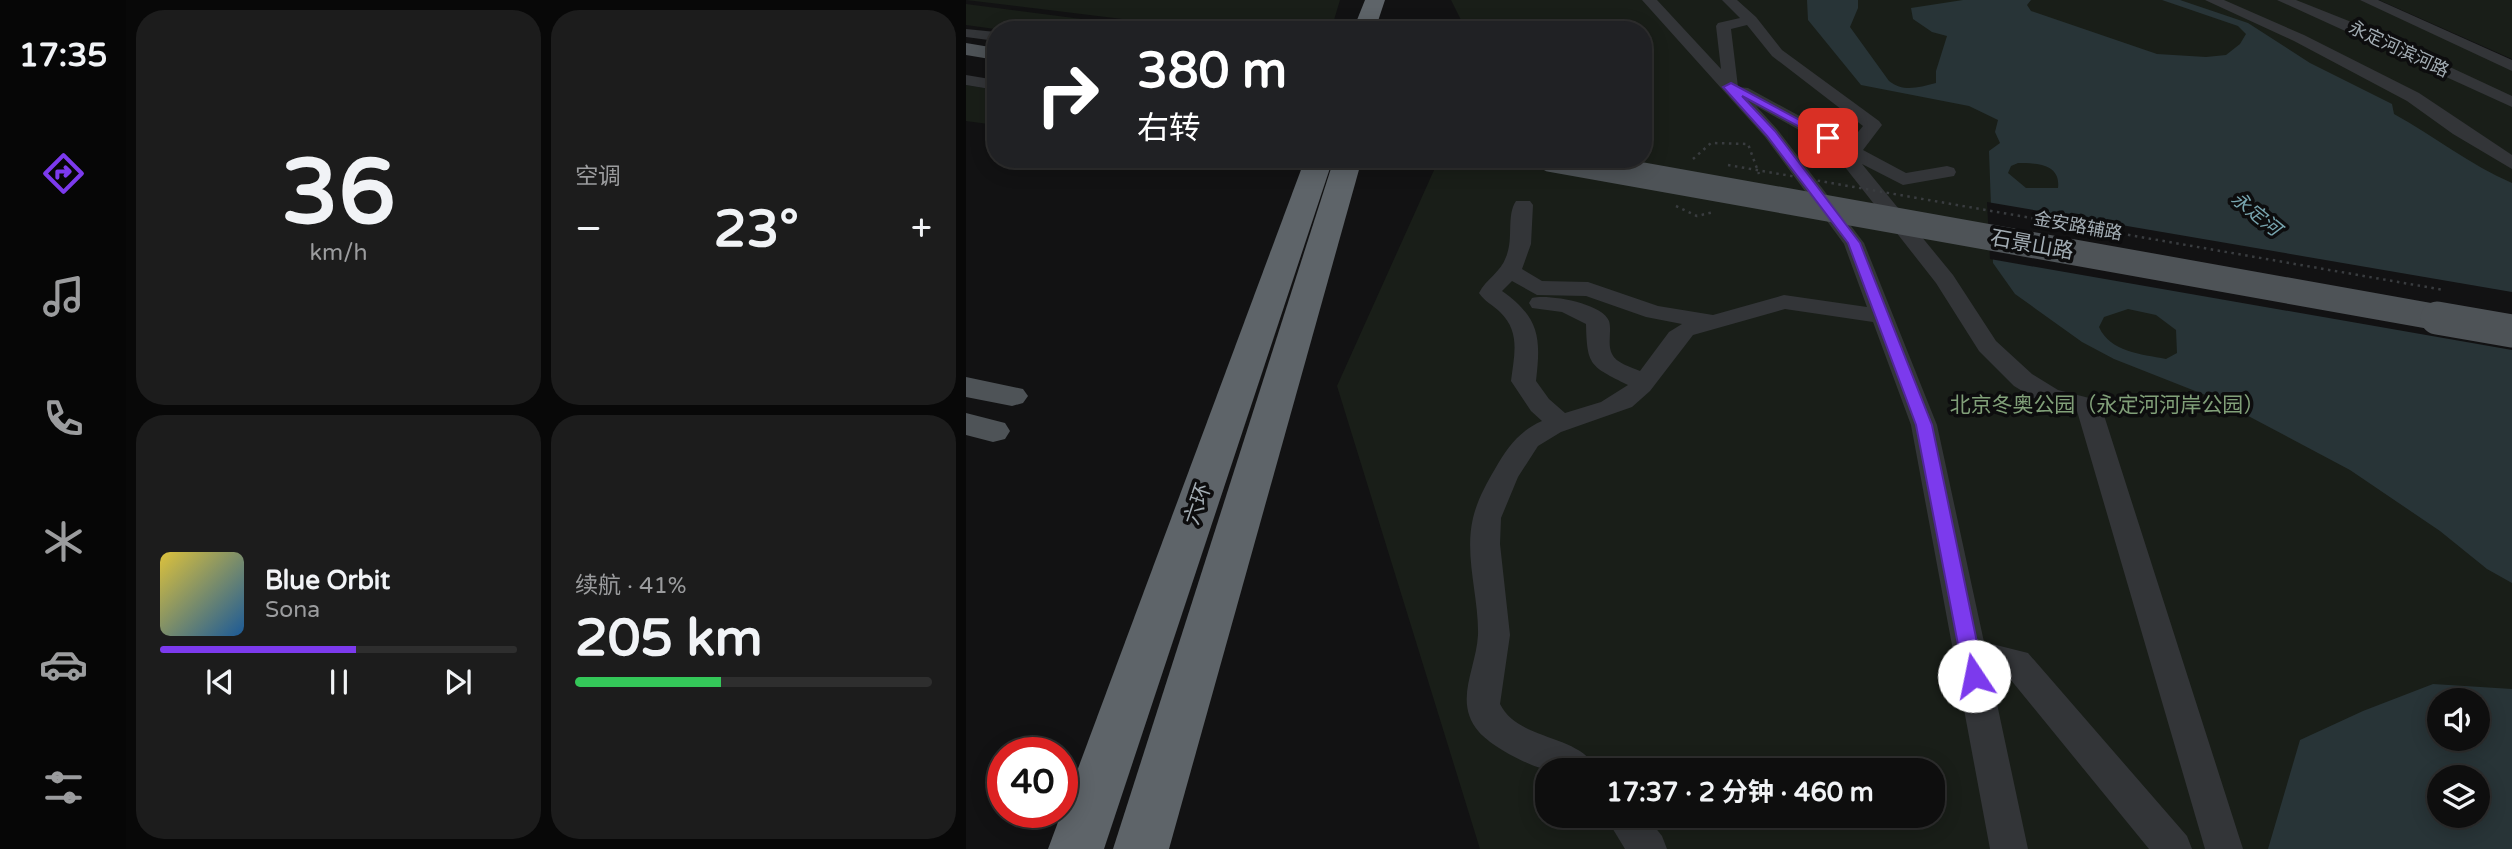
<!DOCTYPE html>
<html lang="zh">
<meta charset="utf-8">
<style>
:root{--surface:#0e0e0e;--page:#1c1c1c;--text:#f1f3f6;--muted:#9b9c9e;--line:#2e2e2e;--accent:#7c3aed}
body{margin:0;font-family:"Varela Round","Noto Sans SC",sans-serif;background:var(--page);color:var(--text);height:100vh;display:flex;flex-direction:column;font-size:26px;white-space:nowrap}
*{box-sizing:border-box;margin:0}
p{font-size:23px;color:var(--muted)}
.icon{flex:none;width:38px;height:38px;fill:none;stroke:currentColor;stroke-width:2;stroke-linecap:round;stroke-linejoin:round}
.map{position:relative;flex:1;overflow:hidden}
.side{display:flex;flex-direction:column;gap:10px;padding:10px;background:#080808;width:840px}
.side>*{flex:none}
.guide{position:absolute;left:21px;top:21px;width:665px;height:147px;border-radius:28px;box-shadow:0 4px 18px #0003,0 0 0 2px var(--line);background:#202124;color:#fff;overflow:hidden}
.tools{position:absolute;left:1461px;top:688px;display:grid;gap:14px}
.tools a{display:grid;place-items:center;width:63px;height:63px;border-radius:50%;background:var(--surface);box-shadow:0 4px 18px #0003,0 0 0 2px var(--line);font-size:35px}
.speed{position:absolute;left:21px;top:737px;display:flex;gap:14px;font-size:35px;font-weight:700;text-align:center}
.speed>*{display:grid;place-content:center;width:91px;height:91px;border-radius:50%;background:var(--surface);box-shadow:0 4px 18px #0003,0 0 0 2px var(--line);line-height:1}
.speed .limit{border:10px solid #d22;background:#fff;color:#111}
.pin{position:absolute;display:grid;place-items:center;width:60px;height:60px;color:#fff;margin:-30px;border-radius:14px;box-shadow:0 4px 10px #0006}
.me{position:absolute;width:77px;margin:-38px;rotate:349deg;stroke-linejoin:round;filter:drop-shadow(0 0 5px #0008)}
.turn{display:flex;align-items:center;gap:24px;height:147px;padding:0 35px;font-size:32px}
.turn .icon{width:91px;height:91px;stroke-width:2.5}
.turn b{display:block;font-size:49px;line-height:60px}
.big{font-size:52px;font-weight:700;line-height:1.1}
.side .tile{flex:1;display:flex;flex-direction:column;justify-content:center;gap:10px;min-width:0;padding:0 24px;border-radius:28px;background:var(--page)}
.side .dial{align-items:center;gap:0}
.dial b{font-size:91px;line-height:1}
.song{display:flex;align-items:center;gap:21px}
.cover{width:84px;height:84px;border-radius:10px;background:linear-gradient(135deg,hsl(50 70% 55%),hsl(210 70% 35%))}
.played{height:7px;border-radius:4px;background:linear-gradient(90deg,var(--accent) 55%,var(--line) 55%)}
.keys{display:flex;justify-content:space-around;direction:ltr}
.heat{display:flex;justify-content:space-between;align-items:center;font-size:38px;direction:ltr}
.charge{height:10px;border-radius:5px;background:linear-gradient(90deg,#34c759 41%,var(--line) 0)}
.side .tiles{flex:1;display:grid;gap:10px;grid-template-columns:repeat(2,1fr)}
.trip{position:absolute;left:569px;top:758px;width:410px;height:70px;border-radius:28px;background:var(--surface);box-shadow:0 4px 18px #0003,0 0 0 2px var(--line);font-weight:700;line-height:70px;text-align:center}
main{display:flex;flex:1;min-height:0}
.dock{display:flex;flex-direction:column;width:126px;justify-content:space-around;align-items:center;background:#060606;color:var(--muted)}
.dock .icon{width:49px;height:49px}
.dock .active{color:var(--accent)}
.dock b{font-size:32px;color:var(--text)}
.map>svg:first-child{display:block}
.green{fill:#191e18;fill-rule:evenodd}
.water{fill:#283437;fill-rule:evenodd}
.pier{fill:#121213}
.lines{fill:none;stroke-linecap:round;stroke-linejoin:round}
.path{stroke:#393c3f;stroke-width:2.5;stroke-dasharray:2.5 4.5;stroke-linecap:butt}
.minor{fill:#333538;fill-rule:evenodd}
.major{fill:#4e5357;fill-rule:evenodd}
.highway{fill:#5e6469;fill-rule:evenodd}
.path-bridge{stroke:#393c3f;stroke-width:2.5;stroke-dasharray:2.5 4.5;stroke-linecap:butt}
.major-bridge-far1{stroke:#4e5357;stroke-width:26}
.major-bridge{stroke:#4e5357;stroke-width:33}
.route{fill:#7c3aed;stroke:#51269a;stroke-width:2}
.labels{text-anchor:middle;dominant-baseline:central;stroke-width:7;stroke-linejoin:round;paint-order:stroke}
.far-street-label{font-size:18px;fill:#a3adb4;stroke:#0d0d0e}
.far-water-label{font-size:19px;font-style:italic;fill:#78a6b0;stroke:#0d0d0e}
.street-label{font-size:21px;fill:#a3adb4;stroke:#0d0d0e}
.park-label{font-size:21px;fill:#81a079;stroke:#0d0d0e}
</style>
<main>
<nav class="dock">
<b>17:35</b>
<svg class="icon active" aria-label="directions" viewBox="0 0 24 24"><path d="M12 3l9 9-9 9-9-9zM9 14v-3h6M13 9l2 2-2 2"/></svg>
<svg class="icon" aria-label="music" viewBox="0 0 24 24"><path d="M9 18V5l10-2v13"/><circle cx="6" cy="18" r="3"/><circle cx="16" cy="16" r="3"/></svg>
<svg class="icon" aria-label="phone" viewBox="0 0 24 24"><path d="M5 4h4l2 5-3 2q2 4 5 5l2-3 5 2v4C11 20 4 13 5 4z"/></svg>
<svg class="icon" aria-label="climate" viewBox="0 0 24 24"><path d="M12 3v18M4 7l16 10M4 17L20 7"/></svg>
<svg class="icon" aria-label="car" viewBox="0 0 24 24"><path d="M5 17H2v-5l4-1 3-4h7l3 4 3 1v5h-3M9 17h6M6 11h13"/><circle cx="7" cy="17" r="2"/><circle cx="17" cy="17" r="2"/></svg>
<svg class="icon" aria-label="filters" viewBox="0 0 24 24"><path d="M4 7h16M4 17h16"/><circle cx="9" cy="7" r="2"/><circle cx="15" cy="17" r="2"/></svg>
</nav>
<section class="side">
<div class="tiles">
<div class="tile dial"><b>36</b><p>km/h</p></div>
<div class="tile"><p>空调</p>
<div class="heat"><a>−</a><b class="big">23°</b><a>+</a></div>
</div>
<div class="tile">
<div class="song"><i class="cover"></i><div><b>Blue Orbit</b><p>Sona</p></div></div>
<div class="played"></div>
<div class="keys"><svg class="icon" aria-label="previous" viewBox="0 0 24 24"><path d="M18 5L8 12l10 7zM5 5v14"/></svg><svg class="icon" aria-label="pause" viewBox="0 0 24 24"><path d="M8 5v14M16 5v14"/></svg><svg class="icon" aria-label="next" viewBox="0 0 24 24"><path d="M6 5l10 7-10 7zM19 5v14"/></svg></div>
</div>
<div class="tile"><p>续航 · 41%</p><b class="big">205 km</b><div class="charge"></div></div>
</div>
</section>
<div class="map">
<svg width="1546" height="849" viewBox="0 0 1546 849">
<rect width="100%" height="100%" fill="#121213"/>
<g class="green">
<polygon points="0,0 374,0 365,30 246,30"/>
<path d="M485,0H1405L1546,63V849H514L371,386L473,159H677V30H500ZM1474,700H1512V738H1474ZM581,770H966V816H581ZM1474,777H1512V816H1474Z"/>
<polygon points="1413,0 1546,0 1546,59"/>
<polygon points="0,4 200,30 36,30 0,25"/>
<polygon points="0,85 30,90 30,125 0,121"/>
</g>
<g class="water">
<path d="M841,0H892V8L884,27L923,81C938,93 953,87 970,83V71L981,36L966,32L947,19L945,8L997,0H1065L1061,5L1065,11L1191,54L1240,57L1260,55L1274,44L1280,34L1272,26L1196,0H1214L1282,23L1344,63L1426,104L1428,114C1468,136 1504,165 1546,183V583L1521,569L1474,531L1384,470L1252,400L1148,359L1116,342L1049,294L1027,263L1023,151L1034,143L1029,132L1032,120L1003,106L895,85L842,20ZM1052,163C1071,163 1095,164 1092,188H1060L1042,173L1045,166ZM1162,309L1190,315L1210,330L1211,353L1200,359C1175,354 1144,352 1133,327L1138,317Z"/>
<path d="M1467,684L1546,689V849H1302L1334,740L1397,711ZM1474,700H1512V738H1474ZM1474,777H1512V816H1474Z"/>
</g>
<polygon class="pier" points="1021,202 1546,292 1546,350 1024,259"/>
<g class="lines">
<g class="path">
<polyline points="727,159 745,143 782,144 793,174"/>
<polyline points="710,206 731,216 748,212"/>
</g>
<g class="minor">
<path d="M676,0H691L755,69L750,26L752,23L774,18L756,0H771L790,17L816,50L913,121L916,125L897,150L940,173L981,166L988,168L990,172L988,176L937,185L896,164L987,275L1030,341L1066,374L1092,390L1131,400L1135,406L1277,849H1239L1111,411L1074,402L1048,386L1013,351L970,283L875,162L876,154L790,106L811,129L898,243L971,425L1018,642L1062,653L1221,836L1226,849H1183L1040,674L1024,671L1062,849H1024L945,425L907,322L819,309L727,335L684,391L666,407L595,432L572,446L552,477L535,518L534,544L544,635L534,704C553,742 614,733 631,770C615,770 599,771 583,770C566,768 526,747 513,732C487,702 510,670 512,635C513,597 498,556 507,518C511,501 520,484 529,469C541,448 553,431 576,421L565,411L545,381C548,356 555,332 534,312C527,305 518,301 513,293C520,279 535,272 540,257C548,239 540,216 550,201H564L567,205L565,244L556,269L576,281L622,282L692,306L747,315L818,295L901,307L878,244L799,137ZM781,25L806,56L897,126L883,143L782,88L772,87L765,29ZM546,281L571,295L620,296L680,317L716,324L703,332L674,371C665,367 650,363 646,354C641,345 646,331 643,321C636,303 582,294 566,298L563,303L566,308L596,312L620,324C621,366 624,366 662,385L635,402L599,413L583,399L570,381C575,338 574,318 536,291Z"/>
<polygon points="1239,0 1258,0 1338,35 1453,93 1546,155 1546,169 1487,134 1441,101 1328,41"/>
<polygon points="1311,0 1330,0 1398,27 1546,96 1546,107"/>
<polygon points="1394,0 1412,0 1546,60 1546,71"/>
<polygon points="0,29 30,32 30,41 0,37"/>
<polygon points="0,75 30,80 30,90 0,85"/>
<polygon points="639,816 680,816 696,836 701,849 659,849"/>
</g>
<g class="major">
<polygon points="0,43 30,48 30,60 0,55"/>
<polygon points="0,377 57,389 62,396 57,403 46,406 0,397"/>
<polygon points="0,413 39,423 44,431 39,439 27,442 0,435"/>
</g>
<g class="highway">
<polygon points="399,0 419,0 409,30 387,30"/>
<polygon points="339,159 367,159 138,849 82,849"/>
<polygon points="368,159 396,159 203,849 147,849"/>
</g>
<g class="path-bridge">
<polyline points="514,159 564,168"/>
<polyline points="762,165 1478,290"/>
</g>
<polyline class="major-bridge-far1" points="585,159 1481,319"/>
<polyline class="major-bridge" points="1471,318 1546,331"/>
</g>
<polygon class="route" points="765,83 867,138 858,140 776,96 809,131 894,243 966,425 1018,676 1015,682 1008,685 1001,682 998,676 950,425 882,243 801,136 757,87"/>
<g class="labels">
<g class="far-street-label">
<text transform="translate(1433 49) rotate(25)">永定河滨河路</text>
<text transform="translate(1112 226) rotate(10)">金安路辅路</text>
</g>
<g class="far-water-label">
<text transform="translate(1290 214) rotate(39)">永定河</text>
</g>
<g class="street-label">
<text transform="translate(1066 245) rotate(10)">石景山路</text>
<text transform="translate(232 504) rotate(-71)">六环</text>
</g>
<g class="park-label">
<text x="1141" y="405">北京冬奥公园（永定河河岸公园）</text>
</g>
</g>
</svg>
<div class="tools">
<a><svg class="icon" aria-label="sound" viewBox="0 0 24 24"><path d="M4 9h4l5-4v14l-5-4H4zM17 9q2 3 0 6"/></svg></a>
<a><svg class="icon" aria-label="layers" viewBox="0 0 24 24"><path d="M12 4l9 5-9 5-9-5zM3 14l9 5 9-5"/></svg></a>
</div>
<div class="speed"><div class="limit">40</div></div>
<div class="pin" style="left:862px;top:138px;background:#d93025"><svg class="icon" aria-label="arrive" viewBox="0 0 24 24"><path d="M6 21V4h12l-3 4 3 4H6"/></svg></div>
<svg class="me" style="left:1008px;top:676px" viewBox="-20 -20 40 40"><circle r="19" fill="#fff"/><path d="M0-13L10 11 0 6-10 11z" fill="#7c3aed"/></svg>
<div class="trip">17:37 · 2 分钟 · 460 m</div>
<div class="guide">
<div class="turn"><svg class="icon" aria-label="right" viewBox="0 0 24 24"><path d="M7 20v-9h11M14 6l5 5-5 5"/></svg><div><b>380 m</b>右转</div></div>
</div>
</div>
</main>
